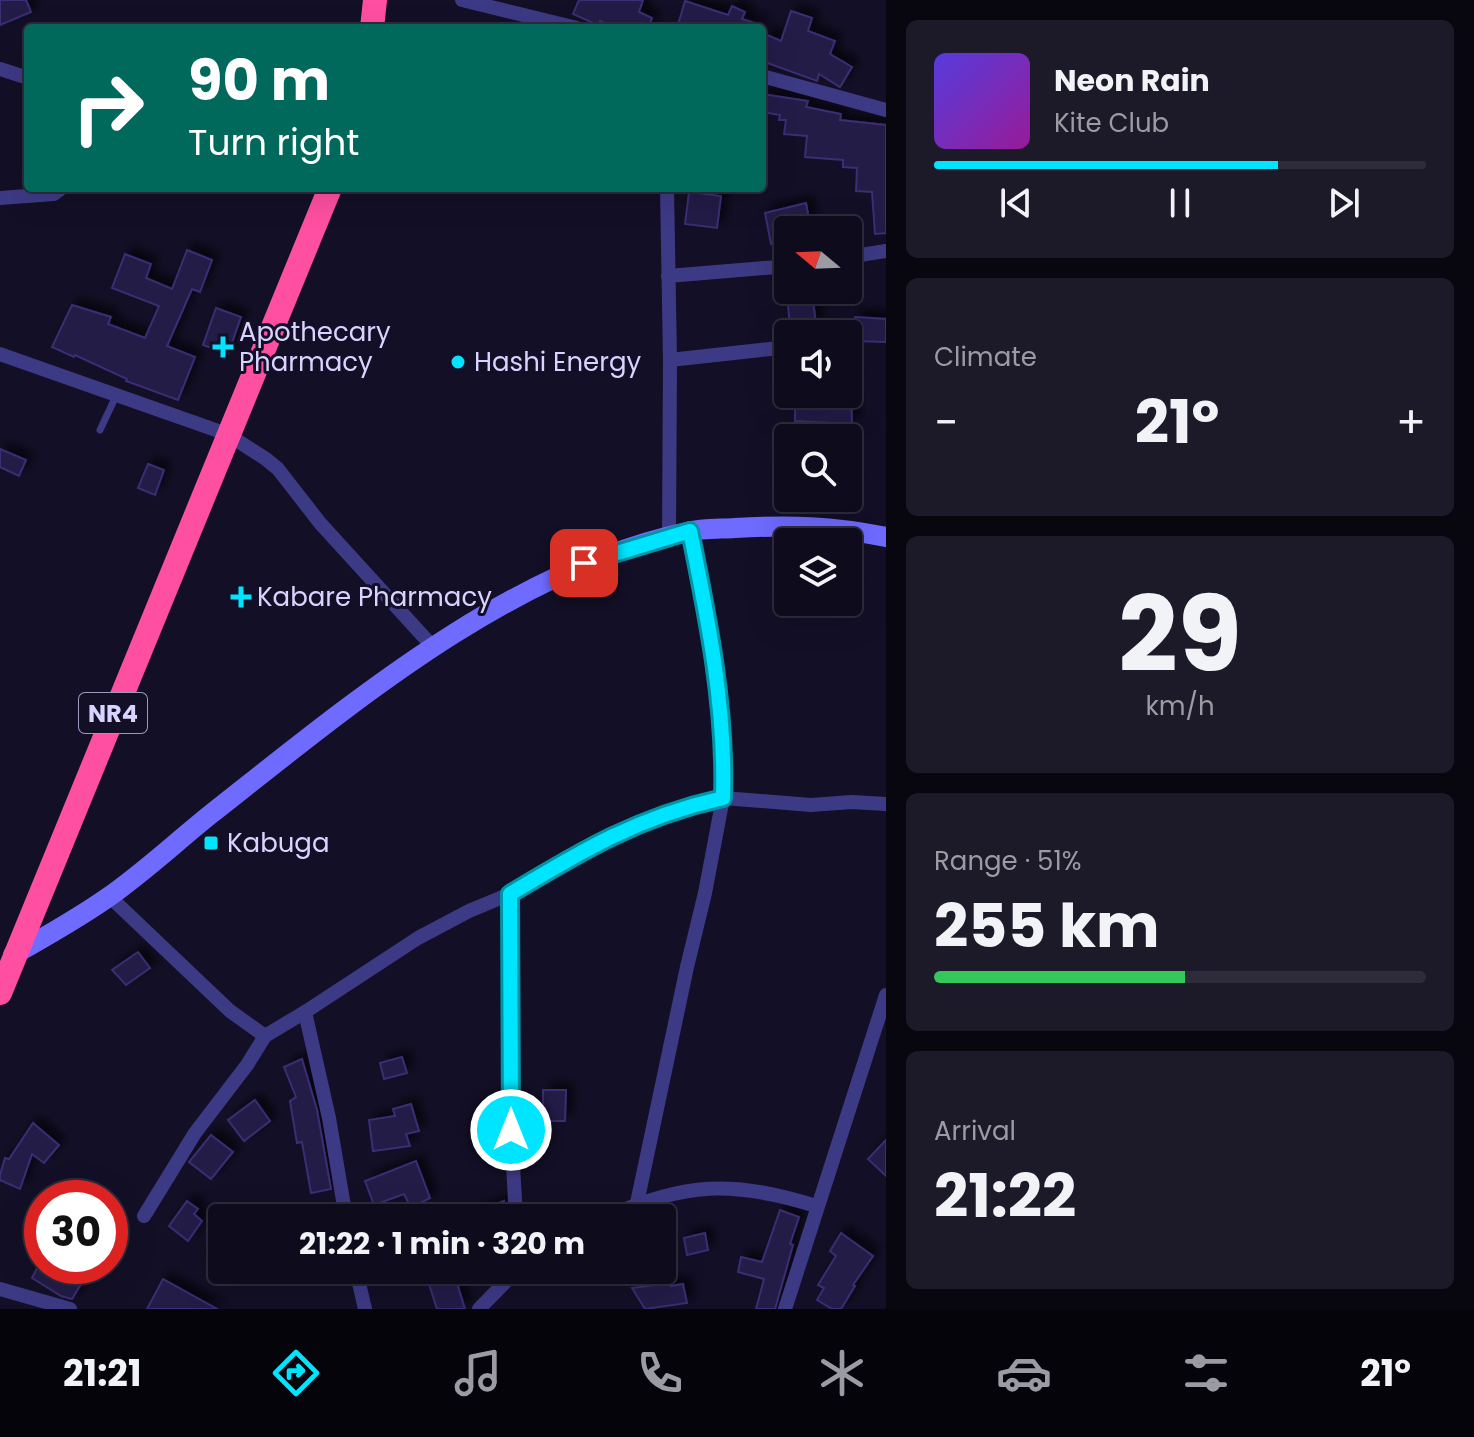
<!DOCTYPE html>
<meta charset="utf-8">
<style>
:root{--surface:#0e0b1c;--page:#1c1929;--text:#f1f3f6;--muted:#9b9ba3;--line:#2e2b3b;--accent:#00e5ff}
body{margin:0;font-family:Poppins,sans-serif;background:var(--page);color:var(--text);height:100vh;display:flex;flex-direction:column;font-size:30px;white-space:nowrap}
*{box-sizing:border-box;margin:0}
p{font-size:26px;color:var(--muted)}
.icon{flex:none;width:44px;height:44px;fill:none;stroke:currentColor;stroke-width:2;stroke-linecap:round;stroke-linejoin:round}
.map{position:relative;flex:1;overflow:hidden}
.side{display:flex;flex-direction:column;gap:20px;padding:20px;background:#08060f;width:588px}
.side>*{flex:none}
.top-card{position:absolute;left:24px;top:24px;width:742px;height:168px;border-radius:8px;box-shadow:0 8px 32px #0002,0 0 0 2px var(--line);background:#00695c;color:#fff;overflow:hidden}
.needle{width:52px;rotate:289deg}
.buttons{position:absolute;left:774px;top:216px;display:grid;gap:16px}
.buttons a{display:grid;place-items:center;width:88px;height:88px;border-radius:8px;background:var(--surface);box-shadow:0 8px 32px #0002,0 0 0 2px var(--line);font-size:40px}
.speed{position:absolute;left:24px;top:1180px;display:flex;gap:16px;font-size:40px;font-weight:700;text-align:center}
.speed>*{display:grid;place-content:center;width:104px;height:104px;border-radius:50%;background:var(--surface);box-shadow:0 8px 32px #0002,0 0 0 2px var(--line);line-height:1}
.speed .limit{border:12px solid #d22;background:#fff;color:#111}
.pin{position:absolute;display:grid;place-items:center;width:68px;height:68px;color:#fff;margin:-34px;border-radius:16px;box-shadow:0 4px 12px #0006}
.me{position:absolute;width:88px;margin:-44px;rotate:0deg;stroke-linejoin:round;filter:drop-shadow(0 0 6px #0008)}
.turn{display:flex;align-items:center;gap:28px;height:168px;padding:0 32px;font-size:36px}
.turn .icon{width:104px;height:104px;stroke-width:2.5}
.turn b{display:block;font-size:56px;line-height:68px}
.big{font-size:60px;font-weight:700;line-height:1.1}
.side .widget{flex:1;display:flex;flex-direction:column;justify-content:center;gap:12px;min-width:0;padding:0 28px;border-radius:12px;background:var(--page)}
.side .dial{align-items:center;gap:0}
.dial b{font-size:104px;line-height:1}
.song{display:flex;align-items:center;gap:24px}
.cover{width:96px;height:96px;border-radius:12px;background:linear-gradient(135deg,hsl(250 70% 55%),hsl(300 70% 35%))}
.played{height:8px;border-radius:4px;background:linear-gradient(90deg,var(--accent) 70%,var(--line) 70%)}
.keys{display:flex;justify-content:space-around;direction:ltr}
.heat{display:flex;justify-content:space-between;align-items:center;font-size:44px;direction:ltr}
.charge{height:12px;border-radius:6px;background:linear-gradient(90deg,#34c759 51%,var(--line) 0)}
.trip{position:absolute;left:208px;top:1204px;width:468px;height:80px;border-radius:8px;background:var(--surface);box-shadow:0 8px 32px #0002,0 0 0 2px var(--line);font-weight:700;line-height:80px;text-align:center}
.dock{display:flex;height:128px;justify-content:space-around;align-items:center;background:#06040b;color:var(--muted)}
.dock .icon{width:56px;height:56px}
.dock .current{color:var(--accent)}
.dock b{font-size:36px;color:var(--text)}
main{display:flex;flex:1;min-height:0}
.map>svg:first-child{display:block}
.building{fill:#241b47;stroke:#3b2d73;stroke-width:2;filter:url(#shadow)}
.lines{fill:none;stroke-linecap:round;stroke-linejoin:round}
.lane{stroke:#3d3a85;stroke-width:7}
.street{stroke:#3d3a85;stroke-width:14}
.secondary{stroke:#6f6bff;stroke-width:20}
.highway{stroke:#ff4fa3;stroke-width:24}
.route-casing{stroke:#0095a6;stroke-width:20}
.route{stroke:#00e5ff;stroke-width:14}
.poi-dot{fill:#00e5ff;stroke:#130f26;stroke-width:3}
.labels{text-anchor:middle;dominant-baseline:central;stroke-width:6;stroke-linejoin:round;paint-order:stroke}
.shield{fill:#130f26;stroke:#9e99be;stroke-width:2}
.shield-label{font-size:24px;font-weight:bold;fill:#d9d4ff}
.poi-label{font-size:26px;fill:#d9d4ff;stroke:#130f26;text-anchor:start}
</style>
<main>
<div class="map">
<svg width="886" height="1309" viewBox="0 0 886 1309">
<defs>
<filter id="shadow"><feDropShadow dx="7" dy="-7" stdDeviation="4" flood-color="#0009"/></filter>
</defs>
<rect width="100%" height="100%" fill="#130f26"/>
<g class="building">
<polygon points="0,0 26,0 31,12 0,25"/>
<polygon points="579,0 643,0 639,12 652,18 648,28 619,28 600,21 598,25 573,14"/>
<polygon points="685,1 728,15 732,6 745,12 742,19 761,25 760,28 677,28"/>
<polygon points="791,11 812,18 808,31 835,41 830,54 852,67 840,87 819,74 817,81 762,61 762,42 765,34 781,41"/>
<polygon points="762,94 808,101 806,107 841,114 840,120 886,125 886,233 875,234 872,192 856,191 857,168 843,167 843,160 805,157 807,136 784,134 786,120 779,120 780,115 762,112"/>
<polygon points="689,192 721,196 717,228 685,224"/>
<polygon points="806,203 811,230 788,230 788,241 771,244 765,213"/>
<polygon points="187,250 212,260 200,292 192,289 167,346 195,357 178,400 126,381 127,379 75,355 74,357 52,347 72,305 111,317 108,324 145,338 159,306 112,288 125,254 151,264 146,278 172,289"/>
<polygon points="813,300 816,324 790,327 788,305"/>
<polygon points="216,308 241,317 228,354 203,345"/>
<polygon points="855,317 886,319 886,342 853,341"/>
<polygon points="795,394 851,394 852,424 795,421"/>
<polygon points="0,449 26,460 19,476 0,467"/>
<polygon points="148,464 164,470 155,495 138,488"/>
<polygon points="138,952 150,968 126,985 112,970"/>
<polygon points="402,1057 407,1073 384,1079 380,1063"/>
<polygon points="302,1059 317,1110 331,1189 311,1193 302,1142 297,1143 290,1101 296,1097 284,1067"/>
<polygon points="543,1090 566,1090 565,1121 543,1121"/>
<polygon points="255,1100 270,1121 244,1141 228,1120"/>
<polygon points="411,1104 419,1131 406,1134 410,1146 373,1151 369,1120 395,1116 393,1109"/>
<polygon points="33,1123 59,1145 44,1163 32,1154 20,1189 0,1180 0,1175 5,1158 9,1159"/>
<polygon points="211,1135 233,1152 211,1179 189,1162"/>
<polygon points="886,1140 886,1176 868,1159"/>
<polygon points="416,1161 430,1198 411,1208 404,1194 374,1205 365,1181"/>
<polygon points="187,1201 198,1209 194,1214 202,1221 188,1241 169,1226"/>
<polygon points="504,1201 506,1218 462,1218"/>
<polygon points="780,1210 799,1217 790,1244 793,1245 775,1309 756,1309 764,1279 738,1272 741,1257 762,1262"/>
<polygon points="705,1233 708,1250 687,1255 684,1238"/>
<polygon points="841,1233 873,1256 853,1285 855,1286 841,1309 832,1309 817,1300 824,1288 818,1285 836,1256 830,1251"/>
<polygon points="38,1266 92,1266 72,1299 61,1296 32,1278"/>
<polygon points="443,1270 453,1270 465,1309 437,1309 426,1275"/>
<polygon points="163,1279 217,1309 147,1309"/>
<polygon points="671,1283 671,1286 683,1284 687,1303 645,1309 632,1288"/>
</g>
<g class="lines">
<polyline class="lane" points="100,430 116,396"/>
<g class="street">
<polyline points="462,0 577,28"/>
<polyline points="0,69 28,78"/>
<polyline points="762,76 886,110"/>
<polyline points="667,188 670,360 669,536"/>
<polyline points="0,198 54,194 62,188"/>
<polyline points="848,257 886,251"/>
<polyline points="668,276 788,266"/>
<polyline points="0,354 227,434 266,459 278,469 320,523 433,647"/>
<polyline points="670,360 788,347"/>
<polyline points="510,894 511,1130 516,1218"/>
<polyline points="109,896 230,1011 265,1036 305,1012"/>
<polyline points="637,1203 687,967 705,893 723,798 716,661 690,531"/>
<polyline points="144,1216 195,1133 247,1065 265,1036"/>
<polyline points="346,1218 329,1118 305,1012 418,938 469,911 510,894 599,841 649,819 687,806 723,798 811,805 852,802 886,804"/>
<path d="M604,1218C685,1182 732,1180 816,1206"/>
<polyline points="356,1270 365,1309"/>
<polyline points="0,1289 70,1309"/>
<polyline points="479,1309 517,1270"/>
<polyline points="785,1309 886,995"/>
</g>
<path class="secondary" d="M13,955C45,937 77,919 107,898C143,873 176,842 211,814C351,704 509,570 687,532C702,528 719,529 735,528C790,525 832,526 886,537"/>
<g class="highway">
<polyline points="372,28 375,0"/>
<polyline points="0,993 330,188"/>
</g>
</g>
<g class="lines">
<g class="route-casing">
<path id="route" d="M511,1130L510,894C583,850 638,817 723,798C726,708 708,619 690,531L584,563"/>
</g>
<use href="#route" class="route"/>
</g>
<g class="poi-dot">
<path d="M219 335h8v8h8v8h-8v8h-8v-8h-8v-8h8z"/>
<circle cx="458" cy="362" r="8"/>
<path d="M237 585h8v8h8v8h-8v8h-8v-8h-8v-8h8z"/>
<rect x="203" y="835" width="16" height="16" rx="4"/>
</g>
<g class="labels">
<rect class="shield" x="79" y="693" width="68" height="40" rx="6"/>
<g class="shield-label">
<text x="113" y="713">NR4</text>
</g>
<g class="poi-label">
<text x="239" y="332">Apothecary<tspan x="239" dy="30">Pharmacy</tspan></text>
<text x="474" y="362">Hashi Energy</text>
<text x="257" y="597">Kabare Pharmacy</text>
<text x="227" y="843">Kabuga</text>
</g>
</g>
</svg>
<div class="buttons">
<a><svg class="needle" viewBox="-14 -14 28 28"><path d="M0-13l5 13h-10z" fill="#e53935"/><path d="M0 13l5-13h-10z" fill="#9b9ba3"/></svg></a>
<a><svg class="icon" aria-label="sound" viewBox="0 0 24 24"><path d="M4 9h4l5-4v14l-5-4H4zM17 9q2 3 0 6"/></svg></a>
<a><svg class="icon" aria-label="search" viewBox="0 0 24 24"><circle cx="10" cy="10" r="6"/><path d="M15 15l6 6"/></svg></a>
<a><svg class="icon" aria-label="layers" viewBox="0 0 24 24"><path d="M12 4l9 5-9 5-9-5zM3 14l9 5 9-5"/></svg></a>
</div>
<div class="speed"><div class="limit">30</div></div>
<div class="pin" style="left:584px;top:563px;background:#d93025"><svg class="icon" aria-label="arrive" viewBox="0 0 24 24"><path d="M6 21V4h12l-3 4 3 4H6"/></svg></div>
<svg class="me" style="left:511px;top:1130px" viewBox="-20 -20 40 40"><circle r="17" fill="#00e5ff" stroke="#fff" stroke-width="3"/><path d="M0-11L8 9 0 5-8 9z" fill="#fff"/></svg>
<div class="trip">21:22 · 1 min · 320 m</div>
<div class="top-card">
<div class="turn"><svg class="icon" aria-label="right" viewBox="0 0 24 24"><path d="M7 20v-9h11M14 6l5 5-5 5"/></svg><div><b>90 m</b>Turn right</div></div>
</div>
</div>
<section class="side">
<div class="widget">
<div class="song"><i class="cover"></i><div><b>Neon Rain</b><p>Kite Club</p></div></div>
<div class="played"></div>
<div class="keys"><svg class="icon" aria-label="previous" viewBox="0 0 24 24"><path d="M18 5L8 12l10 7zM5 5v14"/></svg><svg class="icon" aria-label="pause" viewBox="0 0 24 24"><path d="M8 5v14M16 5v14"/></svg><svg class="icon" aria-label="next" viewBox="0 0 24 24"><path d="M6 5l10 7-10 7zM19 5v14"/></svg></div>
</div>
<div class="widget"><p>Climate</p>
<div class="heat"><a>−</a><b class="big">21°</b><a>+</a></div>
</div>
<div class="widget dial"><b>29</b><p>km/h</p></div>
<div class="widget"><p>Range · 51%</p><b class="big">255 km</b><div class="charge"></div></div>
<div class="widget"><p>Arrival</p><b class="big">21:22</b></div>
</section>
</main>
<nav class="dock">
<b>21:21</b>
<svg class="icon current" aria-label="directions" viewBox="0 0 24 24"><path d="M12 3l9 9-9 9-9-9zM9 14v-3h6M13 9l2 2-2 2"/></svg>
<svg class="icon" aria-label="music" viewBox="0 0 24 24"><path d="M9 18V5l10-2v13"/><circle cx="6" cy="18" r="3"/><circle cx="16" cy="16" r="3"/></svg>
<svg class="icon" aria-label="phone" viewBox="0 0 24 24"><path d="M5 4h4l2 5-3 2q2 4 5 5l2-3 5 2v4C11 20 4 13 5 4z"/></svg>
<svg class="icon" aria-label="climate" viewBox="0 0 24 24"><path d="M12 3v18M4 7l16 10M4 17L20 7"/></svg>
<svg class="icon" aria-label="car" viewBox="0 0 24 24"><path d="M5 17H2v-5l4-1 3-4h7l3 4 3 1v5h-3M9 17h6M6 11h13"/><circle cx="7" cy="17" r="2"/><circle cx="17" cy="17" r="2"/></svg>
<svg class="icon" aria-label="filters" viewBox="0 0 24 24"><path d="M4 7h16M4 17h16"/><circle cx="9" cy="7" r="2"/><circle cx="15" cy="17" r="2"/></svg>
<b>21°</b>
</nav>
